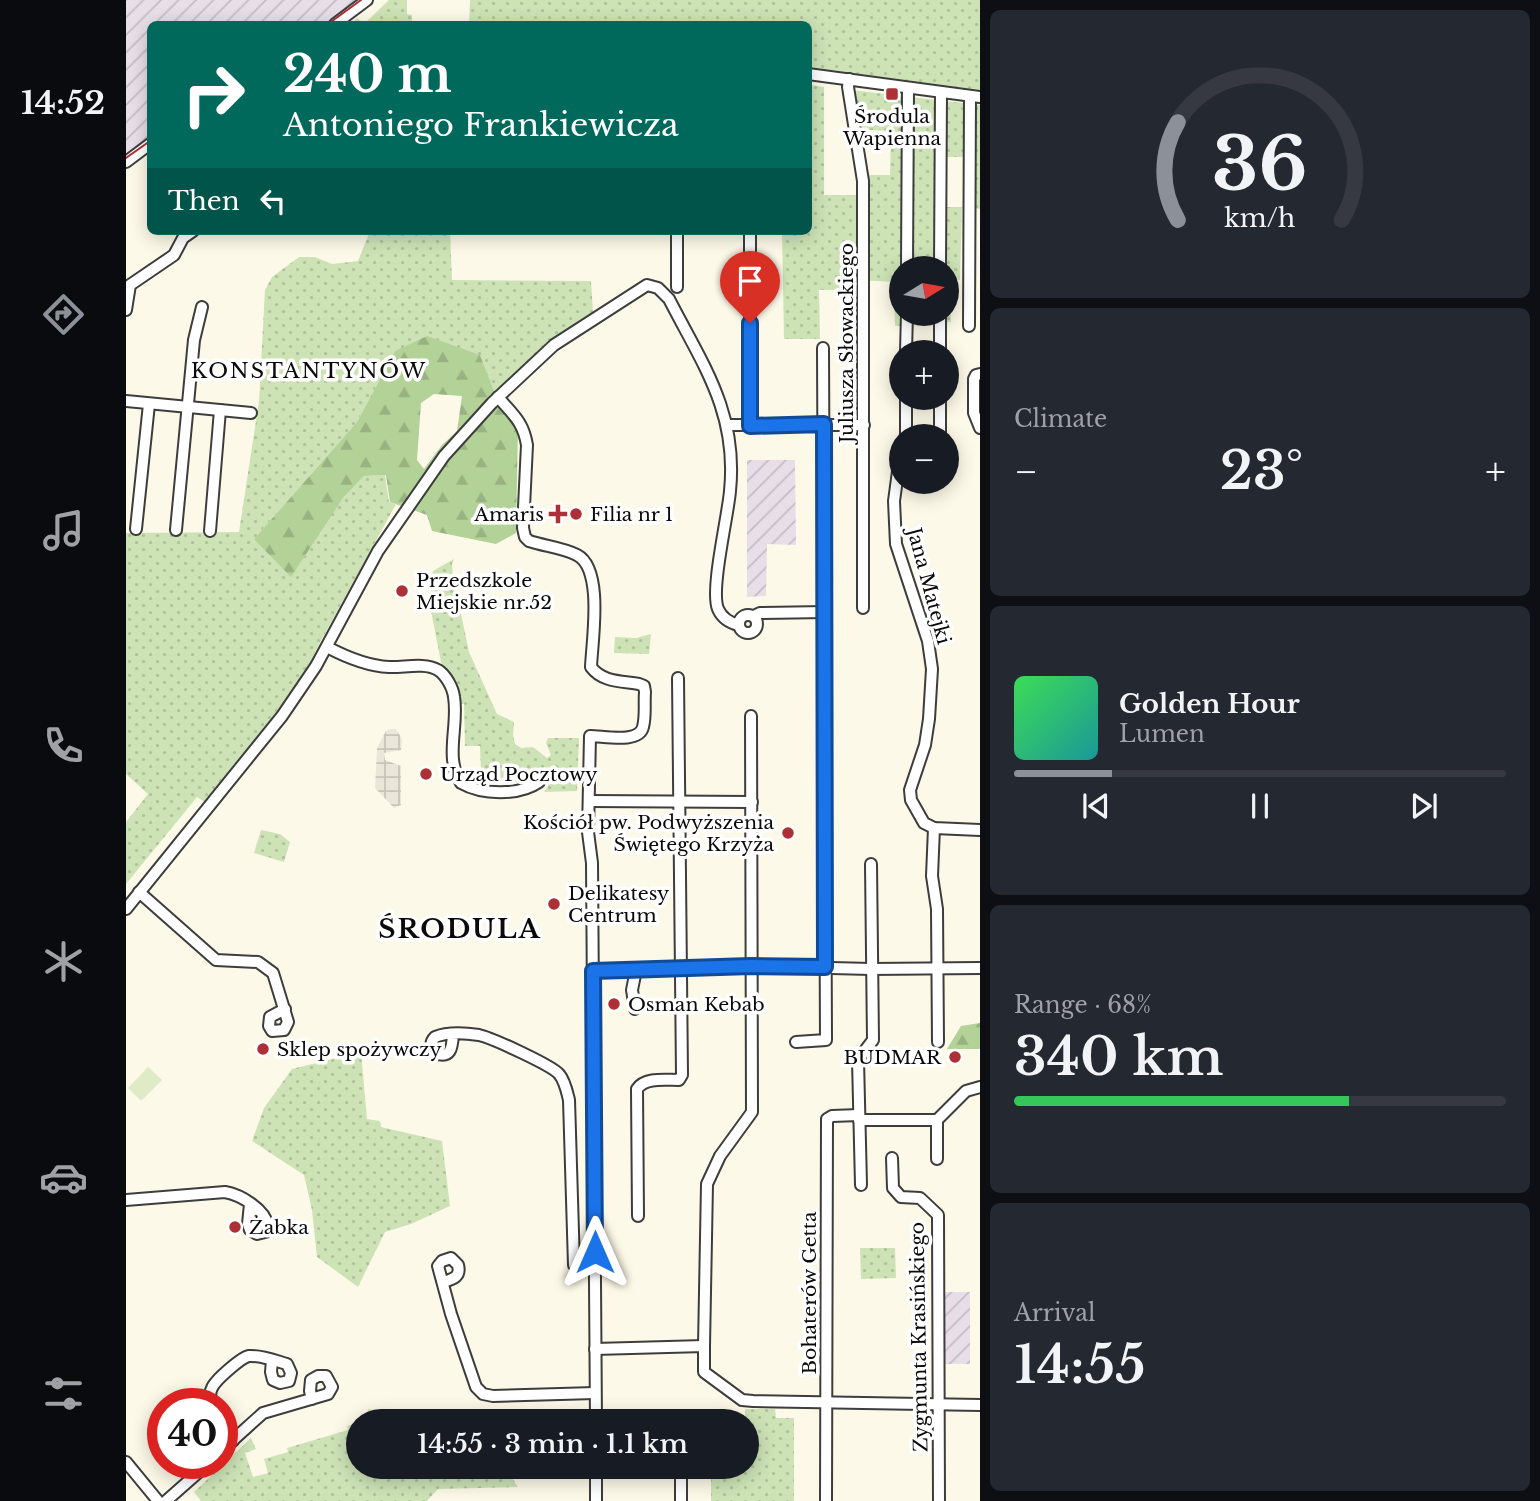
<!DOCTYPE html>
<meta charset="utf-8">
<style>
:root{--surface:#171b24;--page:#242831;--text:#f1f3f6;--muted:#9ea1a6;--line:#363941;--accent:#8c9099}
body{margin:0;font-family:"Libre Baskerville",serif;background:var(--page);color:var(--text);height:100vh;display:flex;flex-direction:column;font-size:26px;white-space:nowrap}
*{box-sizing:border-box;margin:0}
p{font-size:23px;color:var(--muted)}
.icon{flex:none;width:38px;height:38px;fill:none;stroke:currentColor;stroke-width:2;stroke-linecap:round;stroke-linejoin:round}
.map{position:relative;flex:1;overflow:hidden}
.details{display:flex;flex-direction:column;gap:10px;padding:10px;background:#0d0f14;width:560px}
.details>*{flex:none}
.top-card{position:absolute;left:21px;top:21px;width:665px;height:214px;border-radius:10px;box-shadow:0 4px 18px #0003;background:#00695c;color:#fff;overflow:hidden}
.needle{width:46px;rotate:79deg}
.fabs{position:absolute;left:763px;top:256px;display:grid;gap:14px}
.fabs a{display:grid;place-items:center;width:70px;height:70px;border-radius:50%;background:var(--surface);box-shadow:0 4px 18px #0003;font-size:35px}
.speed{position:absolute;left:21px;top:1388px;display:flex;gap:14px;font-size:35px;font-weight:700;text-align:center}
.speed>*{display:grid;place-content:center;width:91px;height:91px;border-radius:50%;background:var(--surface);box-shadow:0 4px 18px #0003;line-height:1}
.speed .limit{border:10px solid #d22;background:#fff;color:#111}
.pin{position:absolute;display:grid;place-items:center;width:60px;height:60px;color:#fff;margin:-72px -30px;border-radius:50% 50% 50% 0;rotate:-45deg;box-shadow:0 0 7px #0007}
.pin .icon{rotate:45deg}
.me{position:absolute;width:77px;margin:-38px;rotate:0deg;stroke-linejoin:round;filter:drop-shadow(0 0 5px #0008)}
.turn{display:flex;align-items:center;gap:24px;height:147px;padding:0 21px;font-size:32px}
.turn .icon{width:91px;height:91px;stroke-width:2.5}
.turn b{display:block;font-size:49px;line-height:60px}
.then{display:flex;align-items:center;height:66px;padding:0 21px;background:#0003;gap:14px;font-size:26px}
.big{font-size:52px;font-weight:600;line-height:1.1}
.details .card{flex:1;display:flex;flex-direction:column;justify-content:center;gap:10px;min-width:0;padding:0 24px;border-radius:10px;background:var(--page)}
.details .dial{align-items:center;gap:0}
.dial svg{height:182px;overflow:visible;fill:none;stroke:var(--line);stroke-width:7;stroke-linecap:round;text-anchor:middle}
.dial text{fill:var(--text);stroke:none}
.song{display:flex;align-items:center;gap:21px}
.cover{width:84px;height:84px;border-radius:10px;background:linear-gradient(135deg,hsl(130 70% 55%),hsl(180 70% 35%))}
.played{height:7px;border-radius:4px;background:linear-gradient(90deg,var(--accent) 20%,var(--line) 20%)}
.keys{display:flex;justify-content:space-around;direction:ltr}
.heat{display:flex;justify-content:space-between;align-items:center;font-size:38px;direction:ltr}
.charge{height:10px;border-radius:5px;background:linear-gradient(90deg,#34c759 68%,var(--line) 0)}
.trip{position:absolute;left:220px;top:1409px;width:413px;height:70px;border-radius:35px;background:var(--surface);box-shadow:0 4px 18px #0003;font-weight:600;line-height:70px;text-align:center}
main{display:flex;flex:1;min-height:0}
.menu{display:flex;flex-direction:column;width:126px;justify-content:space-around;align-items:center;background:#090b0e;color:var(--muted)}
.menu .icon{width:49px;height:49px}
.menu .active{color:var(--accent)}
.menu b{font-size:32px;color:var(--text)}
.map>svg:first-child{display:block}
.industrial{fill:url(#industrial-furrows)}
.grass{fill:url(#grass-dots);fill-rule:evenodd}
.forest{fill:url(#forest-firs);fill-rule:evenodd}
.pitch{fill:#dfebc7}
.plaza{fill:url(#plaza-grid)}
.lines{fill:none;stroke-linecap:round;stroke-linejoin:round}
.minor-casing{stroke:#3d3d3d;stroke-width:14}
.minor{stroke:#fff;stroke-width:10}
.tram{stroke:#ac3035;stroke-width:2}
.route-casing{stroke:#114b97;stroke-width:18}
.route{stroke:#1a73e8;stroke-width:12}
.poi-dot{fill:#ac3035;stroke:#fff;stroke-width:2.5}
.labels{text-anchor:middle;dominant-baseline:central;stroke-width:7;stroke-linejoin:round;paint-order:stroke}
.poi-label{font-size:19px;fill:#0a0a0a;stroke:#fff;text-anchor:start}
.street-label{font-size:19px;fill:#0a0a0a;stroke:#fff}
.neighbourhood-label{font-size:21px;letter-spacing:2px;fill:#0a0a0a;stroke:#fff}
.district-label{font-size:26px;font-weight:bold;letter-spacing:2px;fill:#0a0a0a;stroke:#fff}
</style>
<main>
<nav class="menu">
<b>14:52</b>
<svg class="icon active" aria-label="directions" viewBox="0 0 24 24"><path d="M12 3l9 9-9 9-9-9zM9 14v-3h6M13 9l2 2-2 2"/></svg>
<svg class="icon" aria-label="music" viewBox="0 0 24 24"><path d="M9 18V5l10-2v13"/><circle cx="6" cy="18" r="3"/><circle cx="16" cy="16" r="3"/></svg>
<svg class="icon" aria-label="phone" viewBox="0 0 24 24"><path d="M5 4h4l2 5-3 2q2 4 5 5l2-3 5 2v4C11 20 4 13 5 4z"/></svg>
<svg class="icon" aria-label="climate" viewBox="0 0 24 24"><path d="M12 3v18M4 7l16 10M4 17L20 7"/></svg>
<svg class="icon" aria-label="car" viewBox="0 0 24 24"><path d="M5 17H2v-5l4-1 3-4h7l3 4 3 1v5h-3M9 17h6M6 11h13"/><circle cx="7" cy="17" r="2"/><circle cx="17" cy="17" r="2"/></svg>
<svg class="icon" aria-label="filters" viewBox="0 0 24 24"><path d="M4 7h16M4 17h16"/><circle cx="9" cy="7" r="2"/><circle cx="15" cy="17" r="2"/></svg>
</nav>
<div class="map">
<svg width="854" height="1501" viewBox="0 0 854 1501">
<defs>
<pattern id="industrial-furrows" width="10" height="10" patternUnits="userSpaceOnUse" patternTransform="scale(1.75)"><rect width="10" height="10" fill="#e7dee8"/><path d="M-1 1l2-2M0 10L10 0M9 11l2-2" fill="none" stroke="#c5bdc6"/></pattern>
<pattern id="grass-dots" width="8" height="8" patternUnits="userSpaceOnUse" patternTransform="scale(1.75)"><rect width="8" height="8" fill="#cde3b6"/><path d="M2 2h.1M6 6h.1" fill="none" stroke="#afc19b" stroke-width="1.8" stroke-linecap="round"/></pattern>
<pattern id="forest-firs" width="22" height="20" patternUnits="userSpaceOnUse" patternTransform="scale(1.75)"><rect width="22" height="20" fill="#b2d297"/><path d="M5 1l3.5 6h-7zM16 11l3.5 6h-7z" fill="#98b381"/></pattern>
<pattern id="plaza-grid" width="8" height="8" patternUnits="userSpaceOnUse" patternTransform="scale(1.75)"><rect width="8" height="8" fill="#ebe6da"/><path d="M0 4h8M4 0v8" fill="none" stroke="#c8c4ba"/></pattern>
</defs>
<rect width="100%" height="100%" fill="#fdf9e8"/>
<g class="industrial">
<polygon points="0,0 231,0 199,24 24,24 24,137 0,154"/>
<polygon points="621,460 669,460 670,545 641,544 640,596 621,597"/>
<rect x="817" y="1292" width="27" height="72"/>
</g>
<g class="grass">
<polygon points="263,0 281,0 281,14 286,15 286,24 226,24 231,18 238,24"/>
<polygon points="344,0 854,0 854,91 683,67 682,24 343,24"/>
<path d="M683,85L698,87V195H731L732,175H764L765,131L725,129L717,89L854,105V209L842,208L841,157H817L819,207H836L834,280H823L825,322L769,326L768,282L732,280L731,290H693L694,339H658L656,231H682ZM775,268H821V313H775Z"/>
<polygon points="244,231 324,231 326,280 465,281 467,312 425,339 368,392 354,355 269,351 231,422 128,539 192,533 217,498 238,476 259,475 263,502 270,504 190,650 180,674 80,803 71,797 0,884 0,822 22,794 0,774 0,533 113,532 133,401 139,290 146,277 173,257 189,257 206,264 232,261"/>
<path d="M328,559L326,564L327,576L343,652L371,714L388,722L387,735L389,744L395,748L407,747L421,758L425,755L420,743L422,738H453L451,791L418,792C432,777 416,762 401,781H340L333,771H355L354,746H339L338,704H332L325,681L315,662L305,611L309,610L304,587L307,571Z"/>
<polygon points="525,634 523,654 488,653 489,637 510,638"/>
<polygon points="135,830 154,834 164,842 158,862 128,853"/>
<polygon points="235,1052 241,1119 254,1121 255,1127 316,1141 324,1206 285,1224 259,1232 232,1287 191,1257 186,1210 178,1175 126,1141 138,1108 166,1069"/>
<polygon points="734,1248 769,1248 770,1278 735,1279"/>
<polygon points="242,1409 288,1418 316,1414 320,1421 237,1421 244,1418"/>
<polygon points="619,1409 649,1409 650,1418 668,1418 668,1501 585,1501 585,1467 621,1466 621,1421 619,1421"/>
<polygon points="233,1422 233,1466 371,1467 382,1472 392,1487 312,1489 301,1501 75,1501 68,1492 125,1438 130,1449 119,1453 127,1477 142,1473 138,1459 162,1452 161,1448 222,1430 221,1426"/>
</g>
<g class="forest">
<path d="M301,336L354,355L375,409L392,428L390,533L370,544L306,531L301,515L264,502L260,475L238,476L217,498L165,577L128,539L231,422L269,351ZM308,394L336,396L331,431L316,445L298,469L291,460L295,403Z"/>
<polygon points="854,1023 854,1049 821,1049 835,1026"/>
</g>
<polygon class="pitch" points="22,1067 36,1080 15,1101 2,1088"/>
<polygon class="plaza" points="264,729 270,729 276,739 275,750 258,753 259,760 275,766 275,805 268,808 249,788 251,748 260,731"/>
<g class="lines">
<g class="minor-casing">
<g id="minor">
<polyline points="209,24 241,0"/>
<polyline points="682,74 854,97"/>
<polyline points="723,79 722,87 737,181 737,608"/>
<polyline points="0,162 24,144"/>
<polyline points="781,268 782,88"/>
<polyline points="814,268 815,92"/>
<polyline points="551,287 551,231"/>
<polyline points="0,310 4,285 48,255 57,238 67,231"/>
<polyline points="843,326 844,96"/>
<polyline points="780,352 781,313"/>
<polyline points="814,352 814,313"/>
<polyline points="854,374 850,375 848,379 848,413 854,428"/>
<path d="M372,397C387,415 397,421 401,445L397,528L399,537L403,541C418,546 438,548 451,555C478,569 466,641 465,667C476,682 495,681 513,684L518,686L519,692C518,703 520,716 517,727C513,744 478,736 464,736L462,832L466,863L470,1421"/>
<polyline points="0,401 125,413"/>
<polyline points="602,425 738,425"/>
<polyline points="624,426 624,231"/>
<polyline points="814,432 814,397"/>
<polyline points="780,436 780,397"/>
<polyline points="773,464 768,501 770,544 802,641 806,669 803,719 799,745 784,790 785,800 798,823 808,828 854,830"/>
<polyline points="10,529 23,404"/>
<polyline points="50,530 68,340 76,307"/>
<polyline points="84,531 94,410"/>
<circle cx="622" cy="624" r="9"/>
<polyline points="628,616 634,613 700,612"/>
<path d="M201,647C220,657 241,666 263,667C277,668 298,662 312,670C320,675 327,688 328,697C333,725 318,758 335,783C356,795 393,796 413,782"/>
<polyline points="463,801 626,802"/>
<polyline points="808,828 806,876 811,909 812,1042"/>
<polyline points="13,892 90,960 132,962 147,973 162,1022 158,1030 146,1031 143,1026 144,1017 159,1009"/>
<path d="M0,909L156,716L190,666L252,551L318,456L366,403L428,345L521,285L532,288L543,299C577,365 612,413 604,491C602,516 584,590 592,609C596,618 604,623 613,625"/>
<polyline points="466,971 625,966 745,969 854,968"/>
<polyline points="509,1009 506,990 510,970"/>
<path d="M327,1035C326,1048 325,1059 309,1053C304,1048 304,1042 309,1037C321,1032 340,1033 353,1035C366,1038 425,1065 433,1074C439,1081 441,1092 443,1100L448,1265"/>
<polyline points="670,1042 700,1040 697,348"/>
<polyline points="733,1120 811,1120 840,1091 854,1087"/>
<polyline points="811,1120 811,1159"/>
<polyline points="766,1158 767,1188 775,1197 794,1198 812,1215 813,1501"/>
<polyline points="735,1185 732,1060 747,1040 745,864"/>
<path d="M0,1200L99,1192C115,1195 139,1209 142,1226L139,1232L131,1234L124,1230L122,1224L124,1204"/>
<path d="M512,1216L511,1089C519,1077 539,1080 553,1080L556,1075L552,678"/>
<path d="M317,1282C327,1279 335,1277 332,1265L325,1258L316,1261L312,1266L325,1314L350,1387L357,1394L367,1396L469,1393"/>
<polyline points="578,1346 581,1184 594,1156 626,1112 625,716"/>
<polyline points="469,1349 578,1346 578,1372 616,1400 627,1401 854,1405"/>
<path d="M86,1404C84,1398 83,1393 86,1388C89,1380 116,1357 123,1356C135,1355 150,1361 161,1364L165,1373L163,1381L154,1383L147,1380L145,1372L146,1360"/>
<polyline points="556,1421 556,1417"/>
<polyline points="96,1422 107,1441"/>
<polyline points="96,1450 137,1413 202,1394 206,1387 200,1376 192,1376 185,1380 184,1391 186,1399"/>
<polyline points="0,1462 32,1501"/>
<polyline points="470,1466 470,1501"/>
<polyline points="555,1466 555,1501"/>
<polyline points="40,1501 83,1463"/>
<polyline points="700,1501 701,1119 706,1116 733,1115"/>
</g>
</g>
<use href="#minor" class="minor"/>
<g class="tram">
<polyline points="202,24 235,0"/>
<polyline points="0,158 24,141"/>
</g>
</g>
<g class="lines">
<g class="route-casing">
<polyline id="route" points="469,1252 467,971 625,966 699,967 698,424 624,426 624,323"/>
</g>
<use href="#route" class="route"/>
</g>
<g class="poi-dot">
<rect x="759" y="87" width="14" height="14" rx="3.5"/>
<path d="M428.5 503.5h7v7h7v7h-7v7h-7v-7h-7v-7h7z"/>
<circle cx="450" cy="514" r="7"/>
<circle cx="276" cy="591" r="7"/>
<circle cx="300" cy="774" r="7"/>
<circle cx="662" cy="833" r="7"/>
<circle cx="428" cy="904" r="7"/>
<circle cx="488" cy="1004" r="7"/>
<circle cx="137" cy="1049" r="7"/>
<circle cx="829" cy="1057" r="7"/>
<circle cx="109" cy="1227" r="7"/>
</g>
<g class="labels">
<g class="poi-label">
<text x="766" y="116" text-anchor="middle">Środula<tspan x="766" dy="22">Wapienna</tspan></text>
<text x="418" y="514" text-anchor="end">Amaris</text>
<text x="464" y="514">Filia nr 1</text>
<text x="290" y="580">Przedszkole<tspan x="290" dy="22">Miejskie nr.52</tspan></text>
<text x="314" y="774">Urząd Pocztowy</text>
<text x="648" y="822" text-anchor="end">Kościół pw. Podwyższenia<tspan x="648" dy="22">Świętego Krzyża</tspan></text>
<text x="442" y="893">Delikatesy<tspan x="442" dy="22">Centrum</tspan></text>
<text x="502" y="1004">Osman Kebab</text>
<text x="151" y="1049">Sklep spożywczy</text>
<text x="815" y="1057" text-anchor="end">BUDMAR</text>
<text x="123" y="1227">Żabka</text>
</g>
<g class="street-label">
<text transform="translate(720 343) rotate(-90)">Juliusza Słowackiego</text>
<text transform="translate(803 586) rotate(75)">Jana Matejki</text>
<text transform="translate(683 1293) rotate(-90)">Bohaterów Getta</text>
<text transform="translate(793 1337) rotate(-91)">Zygmunta Krasińskiego</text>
</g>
<g class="neighbourhood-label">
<text x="183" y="371">KONSTANTYNÓW</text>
</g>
<g class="district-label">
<text x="334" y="929">ŚRODULA</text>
</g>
</g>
</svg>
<div class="fabs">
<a><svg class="needle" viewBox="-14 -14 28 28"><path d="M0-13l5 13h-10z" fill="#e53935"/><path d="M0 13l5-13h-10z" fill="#9ea1a6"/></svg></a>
<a>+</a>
<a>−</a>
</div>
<div class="speed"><div class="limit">40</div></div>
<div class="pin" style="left:624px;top:323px;background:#d93025"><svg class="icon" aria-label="arrive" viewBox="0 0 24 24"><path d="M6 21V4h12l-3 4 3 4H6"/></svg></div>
<svg class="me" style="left:469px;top:1252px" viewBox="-20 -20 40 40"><path d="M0-17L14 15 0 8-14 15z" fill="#1a73e8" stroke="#fff" stroke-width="4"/></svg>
<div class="trip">14:55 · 3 min · 1.1 km</div>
<div class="top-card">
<div class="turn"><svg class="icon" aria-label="right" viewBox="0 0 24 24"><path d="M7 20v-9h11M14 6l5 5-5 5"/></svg><div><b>240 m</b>Antoniego Frankiewicza</div></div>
<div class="then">Then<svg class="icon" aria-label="left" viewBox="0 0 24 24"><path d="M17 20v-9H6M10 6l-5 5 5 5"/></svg></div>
</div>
</div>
<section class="details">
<div class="card dial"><svg viewBox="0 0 100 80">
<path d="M14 69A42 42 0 1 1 86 69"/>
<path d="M14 69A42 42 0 0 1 14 26" stroke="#8c9099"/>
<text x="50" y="56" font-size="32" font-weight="700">36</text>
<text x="50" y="72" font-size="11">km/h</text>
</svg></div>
<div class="card"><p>Climate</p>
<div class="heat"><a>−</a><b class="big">23°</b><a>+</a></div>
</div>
<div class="card">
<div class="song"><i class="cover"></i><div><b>Golden Hour</b><p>Lumen</p></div></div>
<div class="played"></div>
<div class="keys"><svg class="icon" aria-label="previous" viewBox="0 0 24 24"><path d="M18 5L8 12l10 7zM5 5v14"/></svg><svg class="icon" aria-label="pause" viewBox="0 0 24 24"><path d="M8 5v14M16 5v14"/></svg><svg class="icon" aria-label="next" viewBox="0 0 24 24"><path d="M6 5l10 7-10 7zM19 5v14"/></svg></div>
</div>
<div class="card"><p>Range · 68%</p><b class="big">340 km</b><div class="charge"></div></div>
<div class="card"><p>Arrival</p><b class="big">14:55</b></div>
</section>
</main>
